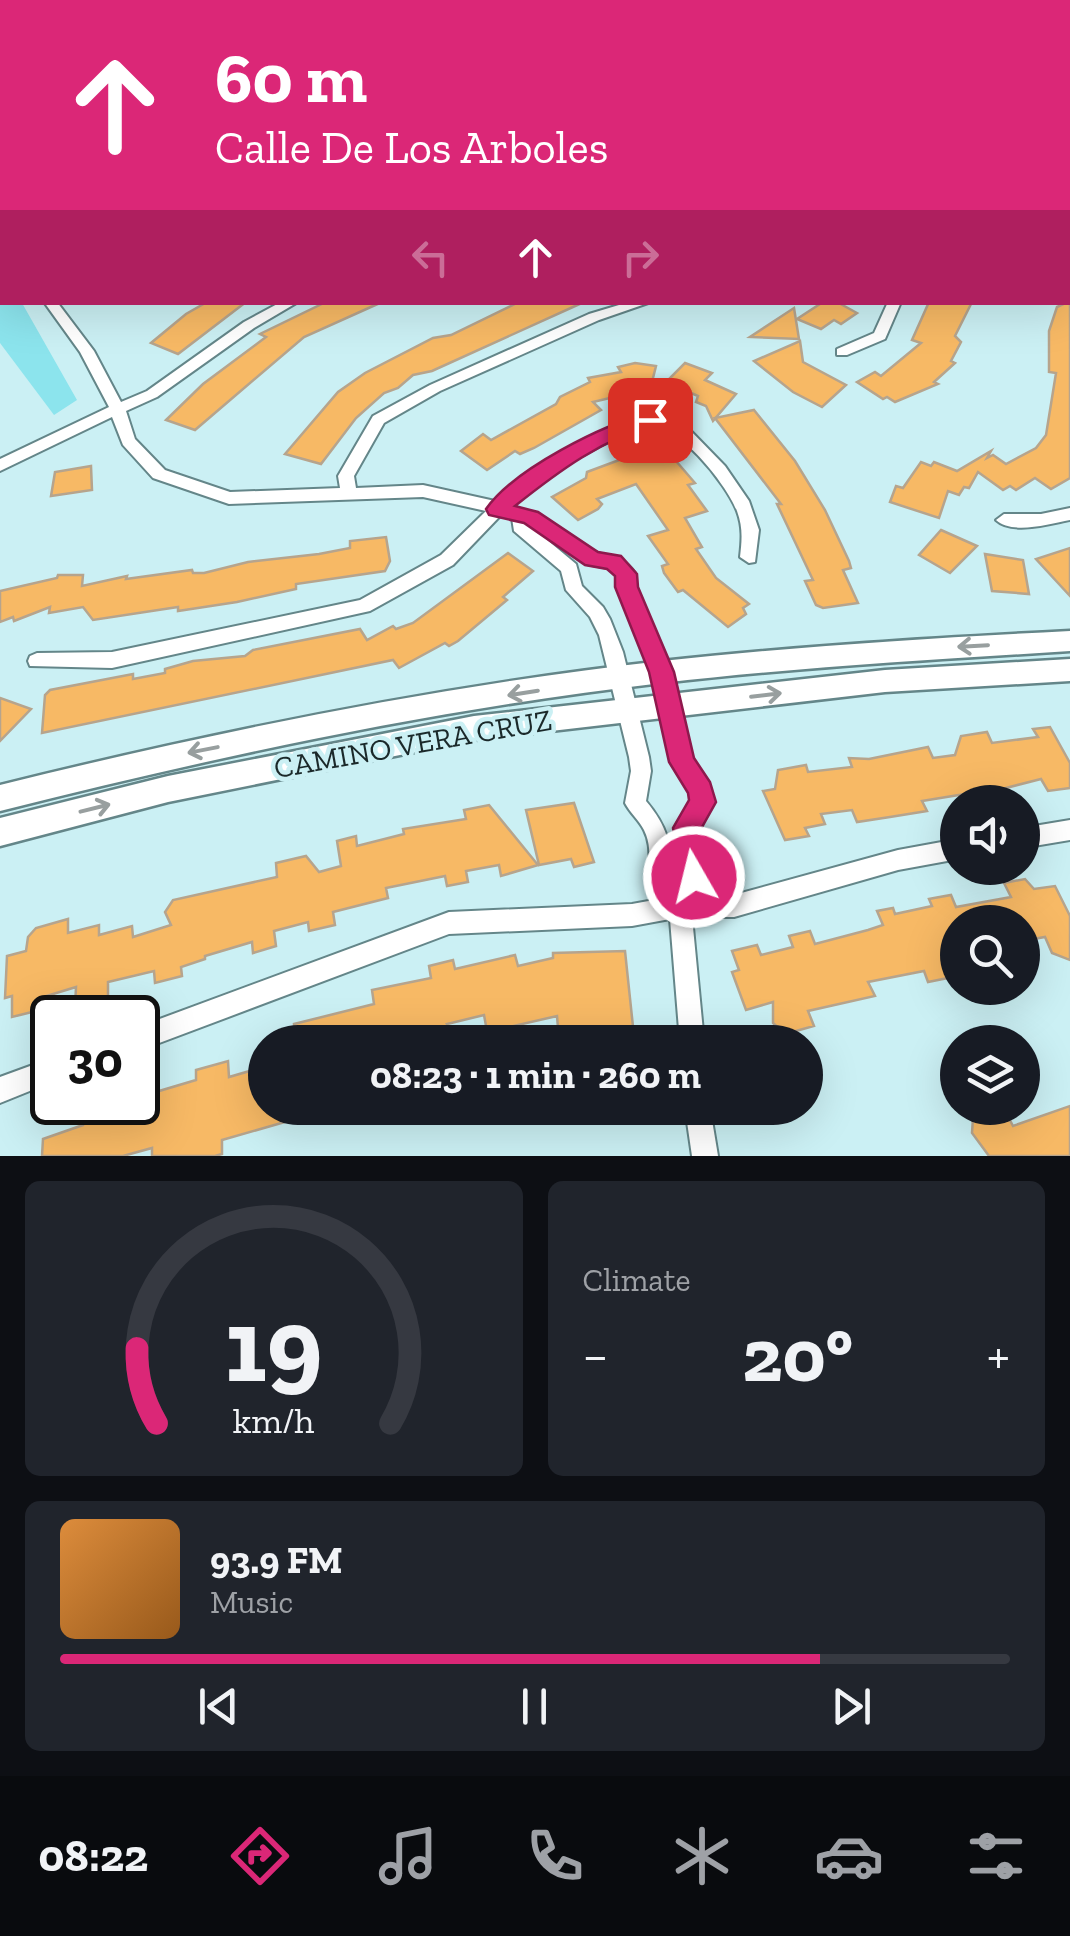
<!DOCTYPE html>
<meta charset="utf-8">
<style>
:root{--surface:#171b24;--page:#20242c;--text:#f1f3f6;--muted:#9ea1a6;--line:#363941;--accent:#db2777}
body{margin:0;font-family:"Zilla Slab",serif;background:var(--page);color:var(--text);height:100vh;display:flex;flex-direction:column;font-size:38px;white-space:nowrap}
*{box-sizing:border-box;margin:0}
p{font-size:32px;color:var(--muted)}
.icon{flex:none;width:55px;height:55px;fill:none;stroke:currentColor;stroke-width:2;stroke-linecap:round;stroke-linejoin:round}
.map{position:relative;height:1156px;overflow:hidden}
.panel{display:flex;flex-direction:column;gap:25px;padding:25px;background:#0d0f14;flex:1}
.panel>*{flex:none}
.hud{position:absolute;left:0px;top:0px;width:1070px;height:305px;box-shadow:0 10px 40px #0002;background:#db2777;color:#fff;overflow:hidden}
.tools{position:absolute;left:940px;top:785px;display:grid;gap:20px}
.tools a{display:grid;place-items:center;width:100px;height:100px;border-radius:50%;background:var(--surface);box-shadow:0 10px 40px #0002;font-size:50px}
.speed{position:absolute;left:30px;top:995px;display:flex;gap:20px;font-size:50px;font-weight:700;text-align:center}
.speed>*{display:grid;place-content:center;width:130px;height:130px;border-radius:50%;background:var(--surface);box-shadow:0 10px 40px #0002;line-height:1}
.speed .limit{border:5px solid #111;border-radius:15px;background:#fff;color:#111}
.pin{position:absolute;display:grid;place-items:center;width:85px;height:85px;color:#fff;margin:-42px;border-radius:20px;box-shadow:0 5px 15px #0006}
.me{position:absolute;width:110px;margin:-55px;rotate:352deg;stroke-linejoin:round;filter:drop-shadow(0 0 8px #0008)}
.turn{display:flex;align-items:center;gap:35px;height:210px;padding:0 50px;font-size:45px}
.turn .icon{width:130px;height:130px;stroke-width:2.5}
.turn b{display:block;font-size:70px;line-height:85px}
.lanes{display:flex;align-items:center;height:95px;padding:0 50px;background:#0003;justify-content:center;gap:50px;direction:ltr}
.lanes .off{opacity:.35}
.big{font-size:75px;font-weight:700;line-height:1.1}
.panel .card{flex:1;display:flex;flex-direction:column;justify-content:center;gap:15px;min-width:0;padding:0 35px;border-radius:15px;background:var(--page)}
.panel .dial{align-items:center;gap:0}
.dial svg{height:260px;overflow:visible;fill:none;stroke:var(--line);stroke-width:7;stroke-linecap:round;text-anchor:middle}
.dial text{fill:var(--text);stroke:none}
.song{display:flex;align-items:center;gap:30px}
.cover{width:120px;height:120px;border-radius:15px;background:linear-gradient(135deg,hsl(30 70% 55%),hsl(30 70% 35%))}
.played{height:10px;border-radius:5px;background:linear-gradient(90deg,var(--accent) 80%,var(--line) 80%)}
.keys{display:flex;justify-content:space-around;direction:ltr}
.heat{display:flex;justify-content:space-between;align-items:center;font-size:55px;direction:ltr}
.panel .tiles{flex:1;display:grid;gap:25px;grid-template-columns:1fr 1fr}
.card:last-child{grid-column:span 2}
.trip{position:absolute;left:248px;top:1025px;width:575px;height:100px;border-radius:50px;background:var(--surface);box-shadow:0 10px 40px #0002;font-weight:700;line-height:100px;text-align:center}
.menu{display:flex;height:160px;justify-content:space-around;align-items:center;background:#090b0e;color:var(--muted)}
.menu .icon{width:70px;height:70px}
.menu .selected{color:var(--accent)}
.menu b{font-size:45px;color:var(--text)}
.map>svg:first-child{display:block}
.green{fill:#8ce4ed}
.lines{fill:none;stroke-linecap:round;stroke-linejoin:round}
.stream{stroke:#3cabb6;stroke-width:2.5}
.building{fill:#f7b965;stroke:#b6a48d;stroke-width:2.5}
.street-casing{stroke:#648689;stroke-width:4}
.secondary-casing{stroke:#648689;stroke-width:5}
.street{fill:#fff;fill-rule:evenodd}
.secondary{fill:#fff;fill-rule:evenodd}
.oneway{stroke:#989f9f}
.route{fill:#db2777;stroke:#8e194d;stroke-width:2.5}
.labels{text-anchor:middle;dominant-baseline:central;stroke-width:9;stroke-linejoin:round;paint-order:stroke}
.street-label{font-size:30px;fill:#1b292a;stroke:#cbf0f4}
</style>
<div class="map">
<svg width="1070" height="1156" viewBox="0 0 1070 1156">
<rect width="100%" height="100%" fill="#cbf0f4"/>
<g class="green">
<polygon points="389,0 900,0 908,2 398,2"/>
<polygon points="0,185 2,302 22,303 77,400 54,415 0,343"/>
</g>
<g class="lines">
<polyline class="stream" points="0,8 0,14"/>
</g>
<g class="building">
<polygon points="1070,289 1070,478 1051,489 1035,478 1016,490 1010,486 1003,490 978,472 969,488 964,487 959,495 948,491 939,518 890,502 896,486 903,488 921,462 931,466 934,462 957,471 991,451 987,458 993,455 1006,464 1036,448 1046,435 1056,373 1049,372 1049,331 1057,307 1068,302"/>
<polygon points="207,302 246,302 178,354 151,343 186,314"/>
<polygon points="326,302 382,302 304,337 195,430 166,420 203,384 266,337 260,334"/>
<polygon points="519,302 584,302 432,371 413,375 398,388 384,393 356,418 321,464 285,454 338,392 365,373 433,338 451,335"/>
<polygon points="823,302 837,302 857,313 841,324 834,320 821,329 797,319"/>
<polygon points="929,302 972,302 955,336 961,342 951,361 955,363 934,382 938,384 895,402 887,397 883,399 857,382 875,372 881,376 921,343 912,340"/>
<polygon points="794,308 799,339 750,337"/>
<polygon points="800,341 803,362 846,385 822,407 793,392 754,361"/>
<polygon points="635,363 656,366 651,386 622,384 627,394 593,402 601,410 534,448 520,454 515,451 487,470 461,451 483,434 491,440 556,404 560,397 590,382 588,378 621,372 618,367"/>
<polygon points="685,363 712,373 705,380 736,394 713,421 706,406 696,402 698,396 666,382"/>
<polygon points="754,410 795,461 825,510 849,561 851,568 843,570 858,603 823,608 816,605 805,581 813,580 777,504 781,504 715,418"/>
<polygon points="657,439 695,483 688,485 707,511 685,518 702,547 696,549 716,578 749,604 743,608 746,614 728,627 683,590 678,592 664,573 662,566 668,564 648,536 668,530 636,484 597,499 602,504 598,509 578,520 552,497 586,478 587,472 630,456 627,449"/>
<polygon points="91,466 92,490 51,496 55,472"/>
<polygon points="941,530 977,546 950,573 919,555"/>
<polygon points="386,537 390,561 385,571 296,584 296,589 237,602 178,611 178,607 93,620 83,607 49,613 50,607 14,621 13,617 0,622 0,591 57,578 58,575 83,575 82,586 127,576 126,579 192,570 193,573 204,573 248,562 319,554 350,548 350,541"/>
<polygon points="1070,548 1070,596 1036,559"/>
<polygon points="508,553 533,571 503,597 507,600 458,641 449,646 445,643 399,668 393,660 42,733 45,695 50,690 133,674 133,679 165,673 165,669 193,661 245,656 253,650 360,629 367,640 393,626 396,629 413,623"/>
<polygon points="985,554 1023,560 1029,594 992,591"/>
<polygon points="0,698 31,709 0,741"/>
<polygon points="1050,727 1070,763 1070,788 1048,791 1041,779 994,791 999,802 976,802 972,794 965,794 922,801 927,811 890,817 857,822 852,810 821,814 825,824 805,828 809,836 785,840 763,791 775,789 778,770 806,765 808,772 852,767 849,758 869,759 928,747 933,758 955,755 961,736 987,732 992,743 1038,737 1033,729"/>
<polygon points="574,803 594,862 574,867 571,859 539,865 526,810"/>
<polygon points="489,805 538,865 501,876 499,865 466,871 468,882 447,886 445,876 386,888 388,898 333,912 335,925 309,931 308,922 274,931 276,946 253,953 252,942 205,956 205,959 181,967 182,976 155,983 154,971 108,982 108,998 75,1007 76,987 40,998 40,1010 12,1017 12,996 5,998 7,956 26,951 28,937 36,928 68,919 68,933 99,925 99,935 132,926 133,937 171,925 165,912 173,900 277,877 276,863 306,856 319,872 341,866 337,841 356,836 357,846 404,834 403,829 466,819 464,810"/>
<polygon points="1025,879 1034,889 1055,886 1070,916 1070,960 1052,953 1045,937 1022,941 1022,922 958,922 958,976 928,982 924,971 868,982 875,996 808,1011 814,1026 785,1034 773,1023 773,1002 746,1010 732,972 739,970 732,951 757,945 761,955 793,947 789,936 810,931 815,944 868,930 883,925 877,911 893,908 895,914 932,906 929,899 934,898 951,895 956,907 1011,897 1004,883"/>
<polygon points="625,951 634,1036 559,1040 557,1016 509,1027 512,1039 489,1042 484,1015 447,1024 459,1042 296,1042 294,1024 374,1004 372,990 431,978 429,966 453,960 455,969 515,955 518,966 553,958 553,953"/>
<polygon points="228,1061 229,1077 260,1068 263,1108 319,1108 320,1112 222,1140 222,1154 215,1156 152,1156 152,1148 123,1156 42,1156 43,1139 83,1125 83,1113 90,1112 90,1105 138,1102 138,1084 158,1078 159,1091 196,1080 196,1070"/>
<polygon points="1070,1106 1070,1156 989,1156 972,1133 973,1118 1004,1109 1013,1126"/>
</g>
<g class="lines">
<g class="street-casing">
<g id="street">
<polygon points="1068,202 1070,203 1070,211 1068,210"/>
<path d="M44,302H57L94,351L121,402L147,391L244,322L281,302H298L254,328L157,397L126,411L135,439L165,470L230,492L340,488L338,476L373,416L430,385L589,314L629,302H651L599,320L440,391L384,423L354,476L356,488L423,485L495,501L551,458L634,416H663L686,426L725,466L749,501L759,530L755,562L749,563L740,557C742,540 743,527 737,511C726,483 676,420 643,425C634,427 624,434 615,438C579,458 540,476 510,506C547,516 562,535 594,551C612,560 621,554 635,573L636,587L671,672L691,759L708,784L713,802L697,829L705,877L693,895H734L898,850L958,839V859L898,870L734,917H692L704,1042H680L670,919L632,926L449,934L138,1051V1027L449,912L632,904L665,898C639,881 657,855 644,830C639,820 630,813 625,803L631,771L629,757L599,635L590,617L566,590L561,571L514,531L512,518L501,515L453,565L370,611L112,668L30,666L28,661L30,656L37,653L112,652L360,600L441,555L486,511L423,497L229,504L153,478L123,445L112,417L0,471V459L109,407L80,352ZM528,524L587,564L608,568L617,576L618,587L653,672L672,762L691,793L692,800L675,827L683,874L677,881L672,878C672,845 667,826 646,801L651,771L649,757L623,652L610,619L603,607L582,586L576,564Z"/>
<polygon points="888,302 901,302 885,339 847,355 837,355 837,349 874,333"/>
<path d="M1070,508V520C1049,524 1012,535 996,520L1004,514H1041Z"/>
<polygon points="1070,820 1070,840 1022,848 1022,828"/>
<polygon points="52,1058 52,1082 0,1103 0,1077"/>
<polygon points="685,1108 710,1108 718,1156 692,1156"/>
</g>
</g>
<g class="secondary-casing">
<g id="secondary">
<polygon points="994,0 1009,0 1010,2 995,2"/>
<polygon points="1068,23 1070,23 1070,32 1068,31"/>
<path d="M1070,631V651C934,660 797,667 662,683C438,709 218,756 0,811V785C218,731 439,686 662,661C798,646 934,638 1070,631Z"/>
<polygon points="1070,659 1070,681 885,692 474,740 168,802 0,846 0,818 168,776 474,716 885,670"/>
</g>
</g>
<use href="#street" class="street"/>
<use href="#secondary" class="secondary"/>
</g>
<defs><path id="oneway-shaft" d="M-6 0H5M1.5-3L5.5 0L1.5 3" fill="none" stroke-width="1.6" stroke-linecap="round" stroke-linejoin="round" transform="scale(2.5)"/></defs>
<g class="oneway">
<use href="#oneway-shaft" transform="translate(973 646) rotate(177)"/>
<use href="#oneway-shaft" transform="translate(523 693) rotate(171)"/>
<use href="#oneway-shaft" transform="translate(766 695) rotate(-7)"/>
<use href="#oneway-shaft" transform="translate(203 750) rotate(169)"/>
<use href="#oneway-shaft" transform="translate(95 808) rotate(-14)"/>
</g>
<path class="route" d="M650,413L657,415V424C602,439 559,471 515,506L538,512L598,552L621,556L637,574L638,587L674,672L694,758L710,782L716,802L701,829L708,877L704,887L694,890L684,887L673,828L689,800L688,793L669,762L649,672L615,587V576L607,569L585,565L524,523L489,515L486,509C514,469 603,424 650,413Z"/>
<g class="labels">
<g class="street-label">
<text transform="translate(413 744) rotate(-10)">CAMINO VERA CRUZ</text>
</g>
</g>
</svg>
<div class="tools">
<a><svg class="icon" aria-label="sound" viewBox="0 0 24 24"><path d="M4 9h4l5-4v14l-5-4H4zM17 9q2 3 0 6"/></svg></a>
<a><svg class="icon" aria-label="search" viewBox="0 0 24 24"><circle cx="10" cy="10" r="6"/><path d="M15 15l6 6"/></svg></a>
<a><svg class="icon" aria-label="layers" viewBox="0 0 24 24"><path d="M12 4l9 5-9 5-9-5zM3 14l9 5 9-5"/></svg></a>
</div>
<div class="speed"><div class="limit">30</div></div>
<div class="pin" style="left:650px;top:420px;background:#d93025"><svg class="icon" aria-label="arrive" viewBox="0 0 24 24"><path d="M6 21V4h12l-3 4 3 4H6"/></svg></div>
<svg class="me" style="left:694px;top:877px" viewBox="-20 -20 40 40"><circle r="17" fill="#db2777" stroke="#fff" stroke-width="3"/><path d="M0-11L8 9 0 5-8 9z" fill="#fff"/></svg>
<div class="trip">08:23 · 1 min · 260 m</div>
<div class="hud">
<div class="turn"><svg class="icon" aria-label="ahead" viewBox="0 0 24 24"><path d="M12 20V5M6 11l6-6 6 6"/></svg><div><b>60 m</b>Calle De Los Arboles</div></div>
<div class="lanes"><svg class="icon off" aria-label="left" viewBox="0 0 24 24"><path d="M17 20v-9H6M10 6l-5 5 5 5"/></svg><svg class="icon" aria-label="ahead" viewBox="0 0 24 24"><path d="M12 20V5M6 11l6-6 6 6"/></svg><svg class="icon off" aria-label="right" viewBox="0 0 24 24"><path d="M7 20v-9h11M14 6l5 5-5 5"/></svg></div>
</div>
</div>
<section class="panel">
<div class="tiles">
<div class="card dial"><svg viewBox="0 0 100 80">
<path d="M14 69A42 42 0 1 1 86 69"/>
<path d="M14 69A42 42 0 0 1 8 46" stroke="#db2777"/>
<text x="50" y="56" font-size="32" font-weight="700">19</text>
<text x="50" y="72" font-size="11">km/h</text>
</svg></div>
<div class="card"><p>Climate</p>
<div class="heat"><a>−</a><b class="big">20°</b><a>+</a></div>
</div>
<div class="card">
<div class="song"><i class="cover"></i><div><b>93.9 FM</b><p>Music</p></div></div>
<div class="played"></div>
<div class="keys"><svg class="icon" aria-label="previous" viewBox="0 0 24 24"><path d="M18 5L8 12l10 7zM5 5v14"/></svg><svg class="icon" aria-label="pause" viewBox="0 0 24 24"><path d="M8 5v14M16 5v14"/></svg><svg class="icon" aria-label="next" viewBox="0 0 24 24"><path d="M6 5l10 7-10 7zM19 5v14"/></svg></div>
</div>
</div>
</section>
<nav class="menu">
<b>08:22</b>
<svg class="icon selected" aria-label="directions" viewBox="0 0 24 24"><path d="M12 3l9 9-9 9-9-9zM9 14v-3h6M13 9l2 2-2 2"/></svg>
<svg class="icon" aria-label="music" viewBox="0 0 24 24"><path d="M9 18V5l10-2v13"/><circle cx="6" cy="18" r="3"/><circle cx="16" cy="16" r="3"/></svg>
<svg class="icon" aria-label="phone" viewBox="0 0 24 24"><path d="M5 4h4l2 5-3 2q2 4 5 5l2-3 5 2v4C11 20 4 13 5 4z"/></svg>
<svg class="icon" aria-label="climate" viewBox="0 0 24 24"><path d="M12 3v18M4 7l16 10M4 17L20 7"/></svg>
<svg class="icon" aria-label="car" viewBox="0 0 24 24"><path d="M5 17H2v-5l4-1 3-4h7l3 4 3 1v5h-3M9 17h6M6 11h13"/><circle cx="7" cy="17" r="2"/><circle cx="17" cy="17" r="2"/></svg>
<svg class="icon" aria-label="filters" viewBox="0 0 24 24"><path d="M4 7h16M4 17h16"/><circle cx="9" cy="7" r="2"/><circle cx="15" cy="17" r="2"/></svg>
</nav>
